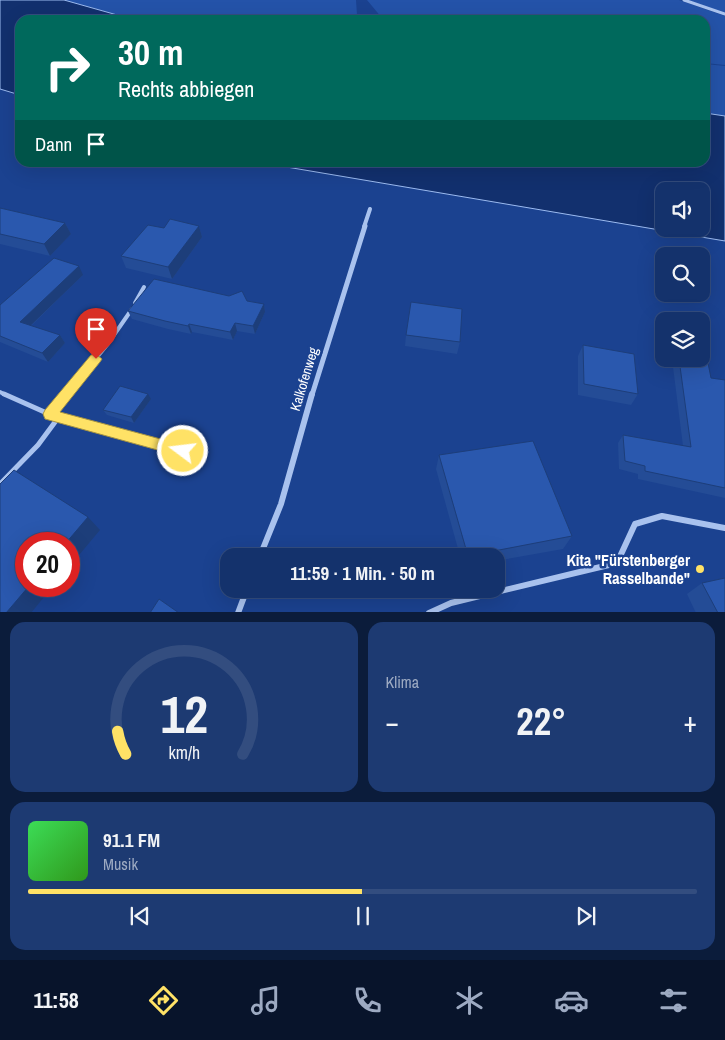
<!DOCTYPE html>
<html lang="de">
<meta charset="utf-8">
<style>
:root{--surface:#14326c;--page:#1d3a72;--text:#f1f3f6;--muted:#9daac2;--line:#334d7f;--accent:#ffe266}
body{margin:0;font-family:"Archivo Narrow",sans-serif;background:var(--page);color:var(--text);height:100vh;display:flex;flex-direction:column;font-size:19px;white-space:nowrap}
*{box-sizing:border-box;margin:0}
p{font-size:16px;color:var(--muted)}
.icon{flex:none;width:28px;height:28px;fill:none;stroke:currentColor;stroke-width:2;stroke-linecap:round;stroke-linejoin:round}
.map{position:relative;height:612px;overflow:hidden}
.details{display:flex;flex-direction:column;gap:10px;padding:10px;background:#0b1c3b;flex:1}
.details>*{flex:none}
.hud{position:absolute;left:15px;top:15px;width:695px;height:152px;border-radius:15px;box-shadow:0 5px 20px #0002,0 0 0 1px var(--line);background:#00695c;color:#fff;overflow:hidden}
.tools{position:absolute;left:655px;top:182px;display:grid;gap:10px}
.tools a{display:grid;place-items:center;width:55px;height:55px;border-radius:10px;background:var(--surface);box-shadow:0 5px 20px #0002,0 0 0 1px var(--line);font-size:25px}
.speed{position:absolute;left:15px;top:532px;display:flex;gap:10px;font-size:25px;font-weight:700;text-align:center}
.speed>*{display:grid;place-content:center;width:65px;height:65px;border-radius:50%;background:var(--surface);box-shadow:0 5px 20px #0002,0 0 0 1px var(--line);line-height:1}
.speed .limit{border:8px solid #d22;background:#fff;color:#111}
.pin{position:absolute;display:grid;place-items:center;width:42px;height:42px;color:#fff;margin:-51px -21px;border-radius:50% 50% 50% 0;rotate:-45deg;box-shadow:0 0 5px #0007}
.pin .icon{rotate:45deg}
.me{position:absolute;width:55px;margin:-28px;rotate:285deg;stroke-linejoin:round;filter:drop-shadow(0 0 4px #0008)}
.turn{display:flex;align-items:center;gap:18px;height:105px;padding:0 20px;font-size:22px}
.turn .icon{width:65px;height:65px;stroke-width:2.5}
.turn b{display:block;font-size:35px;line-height:42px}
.then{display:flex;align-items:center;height:48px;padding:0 20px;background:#0003;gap:10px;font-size:19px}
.big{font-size:38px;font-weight:700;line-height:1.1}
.details .card{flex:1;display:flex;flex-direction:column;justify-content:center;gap:8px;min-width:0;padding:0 18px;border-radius:15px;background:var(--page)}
.details .dial{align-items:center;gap:0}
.dial svg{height:130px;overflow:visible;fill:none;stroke:var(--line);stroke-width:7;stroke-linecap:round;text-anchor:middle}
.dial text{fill:var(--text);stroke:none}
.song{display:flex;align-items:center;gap:15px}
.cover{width:60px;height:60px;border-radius:8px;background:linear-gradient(135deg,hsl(130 70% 55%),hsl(110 70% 35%))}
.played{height:5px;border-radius:2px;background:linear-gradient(90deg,var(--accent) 50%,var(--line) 50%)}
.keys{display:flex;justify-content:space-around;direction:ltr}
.heat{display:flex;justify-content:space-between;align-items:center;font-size:28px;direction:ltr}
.details .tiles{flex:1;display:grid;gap:10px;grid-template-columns:1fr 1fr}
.card:last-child{grid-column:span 2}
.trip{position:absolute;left:220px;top:548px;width:285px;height:50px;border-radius:15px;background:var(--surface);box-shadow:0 5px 20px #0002,0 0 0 1px var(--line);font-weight:700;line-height:50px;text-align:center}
.tabs{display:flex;height:80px;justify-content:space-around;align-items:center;background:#08142b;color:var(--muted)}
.tabs .icon{width:35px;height:35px}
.tabs .on{color:var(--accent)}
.tabs b{font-size:22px;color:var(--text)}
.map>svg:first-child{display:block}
.green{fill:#2453a9}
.water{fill:#12306e;stroke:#9cbbf0;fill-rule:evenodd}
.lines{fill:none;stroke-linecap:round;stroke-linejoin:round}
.service-far1{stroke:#a9c2ee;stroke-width:4}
.service{stroke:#a9c2ee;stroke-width:5}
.minor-far3{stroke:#a9c2ee;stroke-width:3}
.minor-far2{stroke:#a9c2ee;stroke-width:4}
.minor-far1{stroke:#a9c2ee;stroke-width:5}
.minor{stroke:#a9c2ee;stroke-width:6}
.wall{fill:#244c96}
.shaded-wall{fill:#1d3e7a}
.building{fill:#2a58ae;stroke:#1d3e7a}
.route{fill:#ffe266;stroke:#a69342}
.poi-dot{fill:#ffe266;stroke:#1b4290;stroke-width:2}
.labels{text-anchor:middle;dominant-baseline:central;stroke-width:5;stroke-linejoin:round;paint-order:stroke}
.street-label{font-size:14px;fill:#fff;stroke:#1b4290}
.near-poi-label{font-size:16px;font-weight:bold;fill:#fff;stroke:#1b4290;text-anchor:end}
</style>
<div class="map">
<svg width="725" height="613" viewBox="0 0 725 613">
<rect width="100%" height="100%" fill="#1b4290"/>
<g class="green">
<polygon points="64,0 356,0 357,15 372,15 385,20 135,20"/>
<polygon points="367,0 679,0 725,16 725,65 705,63 705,20 397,20 382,18"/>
<polygon points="686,0 725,0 725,14"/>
<polygon points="705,64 725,66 725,116 705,113"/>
</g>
<g class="water">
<polygon points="0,0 64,0 135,20 20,20 20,95 0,89"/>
<path d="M705,113L725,116V241L263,163L705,162ZM664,191H701V229H664Z"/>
</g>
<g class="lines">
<g class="service-far1">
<polyline points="135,303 144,287"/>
<polyline points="0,392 6,395"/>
<polyline points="66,395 107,345 132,309"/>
</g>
<g class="service">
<polyline points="4,394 58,418"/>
<polyline points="49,415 67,394"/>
<polyline points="0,484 38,445 58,418 183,451"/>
</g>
<polyline class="minor-far3" points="684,0 725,14"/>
<polyline class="minor-far2" points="364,227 370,209"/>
<polyline class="minor-far1" points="312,395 365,226"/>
<g class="minor">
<polyline points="260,556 281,504 312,394"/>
<polyline points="238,613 247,589"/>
<polyline points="429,613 451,603 617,563 635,524 662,516 725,528"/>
</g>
</g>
<g class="wall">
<polygon points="0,208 65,223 71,234 50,256 0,244"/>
<polygon points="199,226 202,237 172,279 126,268 121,256 164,228"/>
<polygon points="83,275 31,326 60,335 65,343 48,362 0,342 0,305"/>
<polygon points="247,301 264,304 265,312 255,334 237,331 233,340 192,332 191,334 168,329 132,319 128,311"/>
<polygon points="406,335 460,342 457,354 405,346"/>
<polygon points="583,345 638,394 631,405 578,395 578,356"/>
<polygon points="672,359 701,359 711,378 725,380 725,498 638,479 638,474 619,469 618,443 623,435 683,446"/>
<polygon points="151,399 134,423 107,415 103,410"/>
<polygon points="439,455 572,536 563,549 496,561 496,556 460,556 436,469"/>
<polygon points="702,583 725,613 696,613 687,594"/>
</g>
<g class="shaded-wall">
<polygon points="65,223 71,234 50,256 44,244"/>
<polygon points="199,226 202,237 172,279 168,267"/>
<polygon points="79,266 83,275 25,331 20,322"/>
<polygon points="264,304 265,312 255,334 253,326"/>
<polygon points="235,323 237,331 233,340 230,332"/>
<polygon points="189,324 192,332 191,334 188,326"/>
<polygon points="60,335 65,343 48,362 42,353"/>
<polygon points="148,394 151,399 134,423 131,417"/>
<polygon points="88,517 100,530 69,567 69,544 65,544"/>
<polygon points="29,586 53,586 31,613 6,613"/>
</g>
<g class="building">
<polygon points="0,208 65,223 44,244 0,234"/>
<polygon points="170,219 199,226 168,267 121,256 148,225 164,228"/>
<polygon points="54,258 79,266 20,322 60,335 42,353 0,336 0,305"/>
<polygon points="154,279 229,296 242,291 247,301 264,304 253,326 235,323 230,332 189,324 188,326 165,321 128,311"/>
<polygon points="411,302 462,309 460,342 406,335"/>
<polygon points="701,328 711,378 725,380 725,488 645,471 645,466 625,461 623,435 691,447 679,359 701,359"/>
<polygon points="583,345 634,354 638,394 584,384"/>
<polygon points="120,386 148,394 131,417 103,410"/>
<polygon points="533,441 572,536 468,556 439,455"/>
<polygon points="14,470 88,517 65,544 26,544 26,586 29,586 6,613 0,613 0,484"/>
<polygon points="725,578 725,613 718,613 702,583"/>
<polygon points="159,599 179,613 150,613"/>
</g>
<polygon class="route" points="96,354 102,359 100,362 60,412 183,445 188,446 190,451 188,456 183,457 45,419 43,414 45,410 91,355"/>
<circle class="poi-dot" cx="700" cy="569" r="5"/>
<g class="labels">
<g class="street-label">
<text transform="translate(304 379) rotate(-73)">Kalkofenweg</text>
</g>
<g class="near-poi-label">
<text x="690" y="560">Kita "Fürstenberger<tspan x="690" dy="18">Rasselbande"</tspan></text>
</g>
</g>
</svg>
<div class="tools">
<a><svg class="icon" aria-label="sound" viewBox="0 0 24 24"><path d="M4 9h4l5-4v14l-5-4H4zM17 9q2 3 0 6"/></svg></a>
<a><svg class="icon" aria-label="search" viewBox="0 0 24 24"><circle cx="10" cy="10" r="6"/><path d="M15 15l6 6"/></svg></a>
<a><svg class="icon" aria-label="layers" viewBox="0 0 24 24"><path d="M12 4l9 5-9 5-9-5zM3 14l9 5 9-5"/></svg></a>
</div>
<div class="speed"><div class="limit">20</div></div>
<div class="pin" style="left:96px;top:359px;background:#d93025"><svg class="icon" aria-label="arrive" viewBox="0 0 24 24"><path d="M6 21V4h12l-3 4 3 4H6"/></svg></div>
<svg class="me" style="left:183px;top:451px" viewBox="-20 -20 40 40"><circle r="17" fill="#ffe266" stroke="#fff" stroke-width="3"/><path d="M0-11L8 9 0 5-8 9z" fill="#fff"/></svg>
<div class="trip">11:59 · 1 Min. · 50 m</div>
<div class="hud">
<div class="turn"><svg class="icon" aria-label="right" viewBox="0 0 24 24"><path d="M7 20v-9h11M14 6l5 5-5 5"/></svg><div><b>30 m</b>Rechts abbiegen</div></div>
<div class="then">Dann<svg class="icon" aria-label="arrive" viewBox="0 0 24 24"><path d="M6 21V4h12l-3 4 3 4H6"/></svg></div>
</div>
</div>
<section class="details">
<div class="tiles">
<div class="card dial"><svg viewBox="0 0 100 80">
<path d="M14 69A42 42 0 1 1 86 69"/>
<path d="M14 69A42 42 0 0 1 9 55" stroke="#ffe266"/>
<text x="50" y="56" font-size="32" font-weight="700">12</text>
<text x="50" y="72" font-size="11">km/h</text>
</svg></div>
<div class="card"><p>Klima</p>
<div class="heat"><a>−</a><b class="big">22°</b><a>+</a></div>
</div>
<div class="card">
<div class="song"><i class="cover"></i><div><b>91.1 FM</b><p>Musik</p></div></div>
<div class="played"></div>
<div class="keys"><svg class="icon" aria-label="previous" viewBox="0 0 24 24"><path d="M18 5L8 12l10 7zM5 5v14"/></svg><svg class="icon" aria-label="pause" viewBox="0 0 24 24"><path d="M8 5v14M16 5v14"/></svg><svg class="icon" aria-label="next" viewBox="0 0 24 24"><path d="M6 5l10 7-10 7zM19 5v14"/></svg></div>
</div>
</div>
</section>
<nav class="tabs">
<b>11:58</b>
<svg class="icon on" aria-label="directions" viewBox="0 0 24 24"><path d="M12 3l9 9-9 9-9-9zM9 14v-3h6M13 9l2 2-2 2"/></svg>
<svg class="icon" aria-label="music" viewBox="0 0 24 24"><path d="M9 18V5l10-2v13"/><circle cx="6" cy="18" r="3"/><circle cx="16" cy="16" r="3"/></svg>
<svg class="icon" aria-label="phone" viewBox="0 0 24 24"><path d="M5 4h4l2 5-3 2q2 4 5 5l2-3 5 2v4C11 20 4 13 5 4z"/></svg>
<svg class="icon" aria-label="climate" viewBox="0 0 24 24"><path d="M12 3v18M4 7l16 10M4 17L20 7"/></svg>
<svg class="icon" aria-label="car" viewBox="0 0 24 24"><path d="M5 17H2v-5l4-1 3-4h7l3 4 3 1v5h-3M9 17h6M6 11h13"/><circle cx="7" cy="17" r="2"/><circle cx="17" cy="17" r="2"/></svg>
<svg class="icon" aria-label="filters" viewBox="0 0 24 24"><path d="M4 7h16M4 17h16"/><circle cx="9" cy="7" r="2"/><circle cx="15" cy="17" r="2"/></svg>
</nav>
